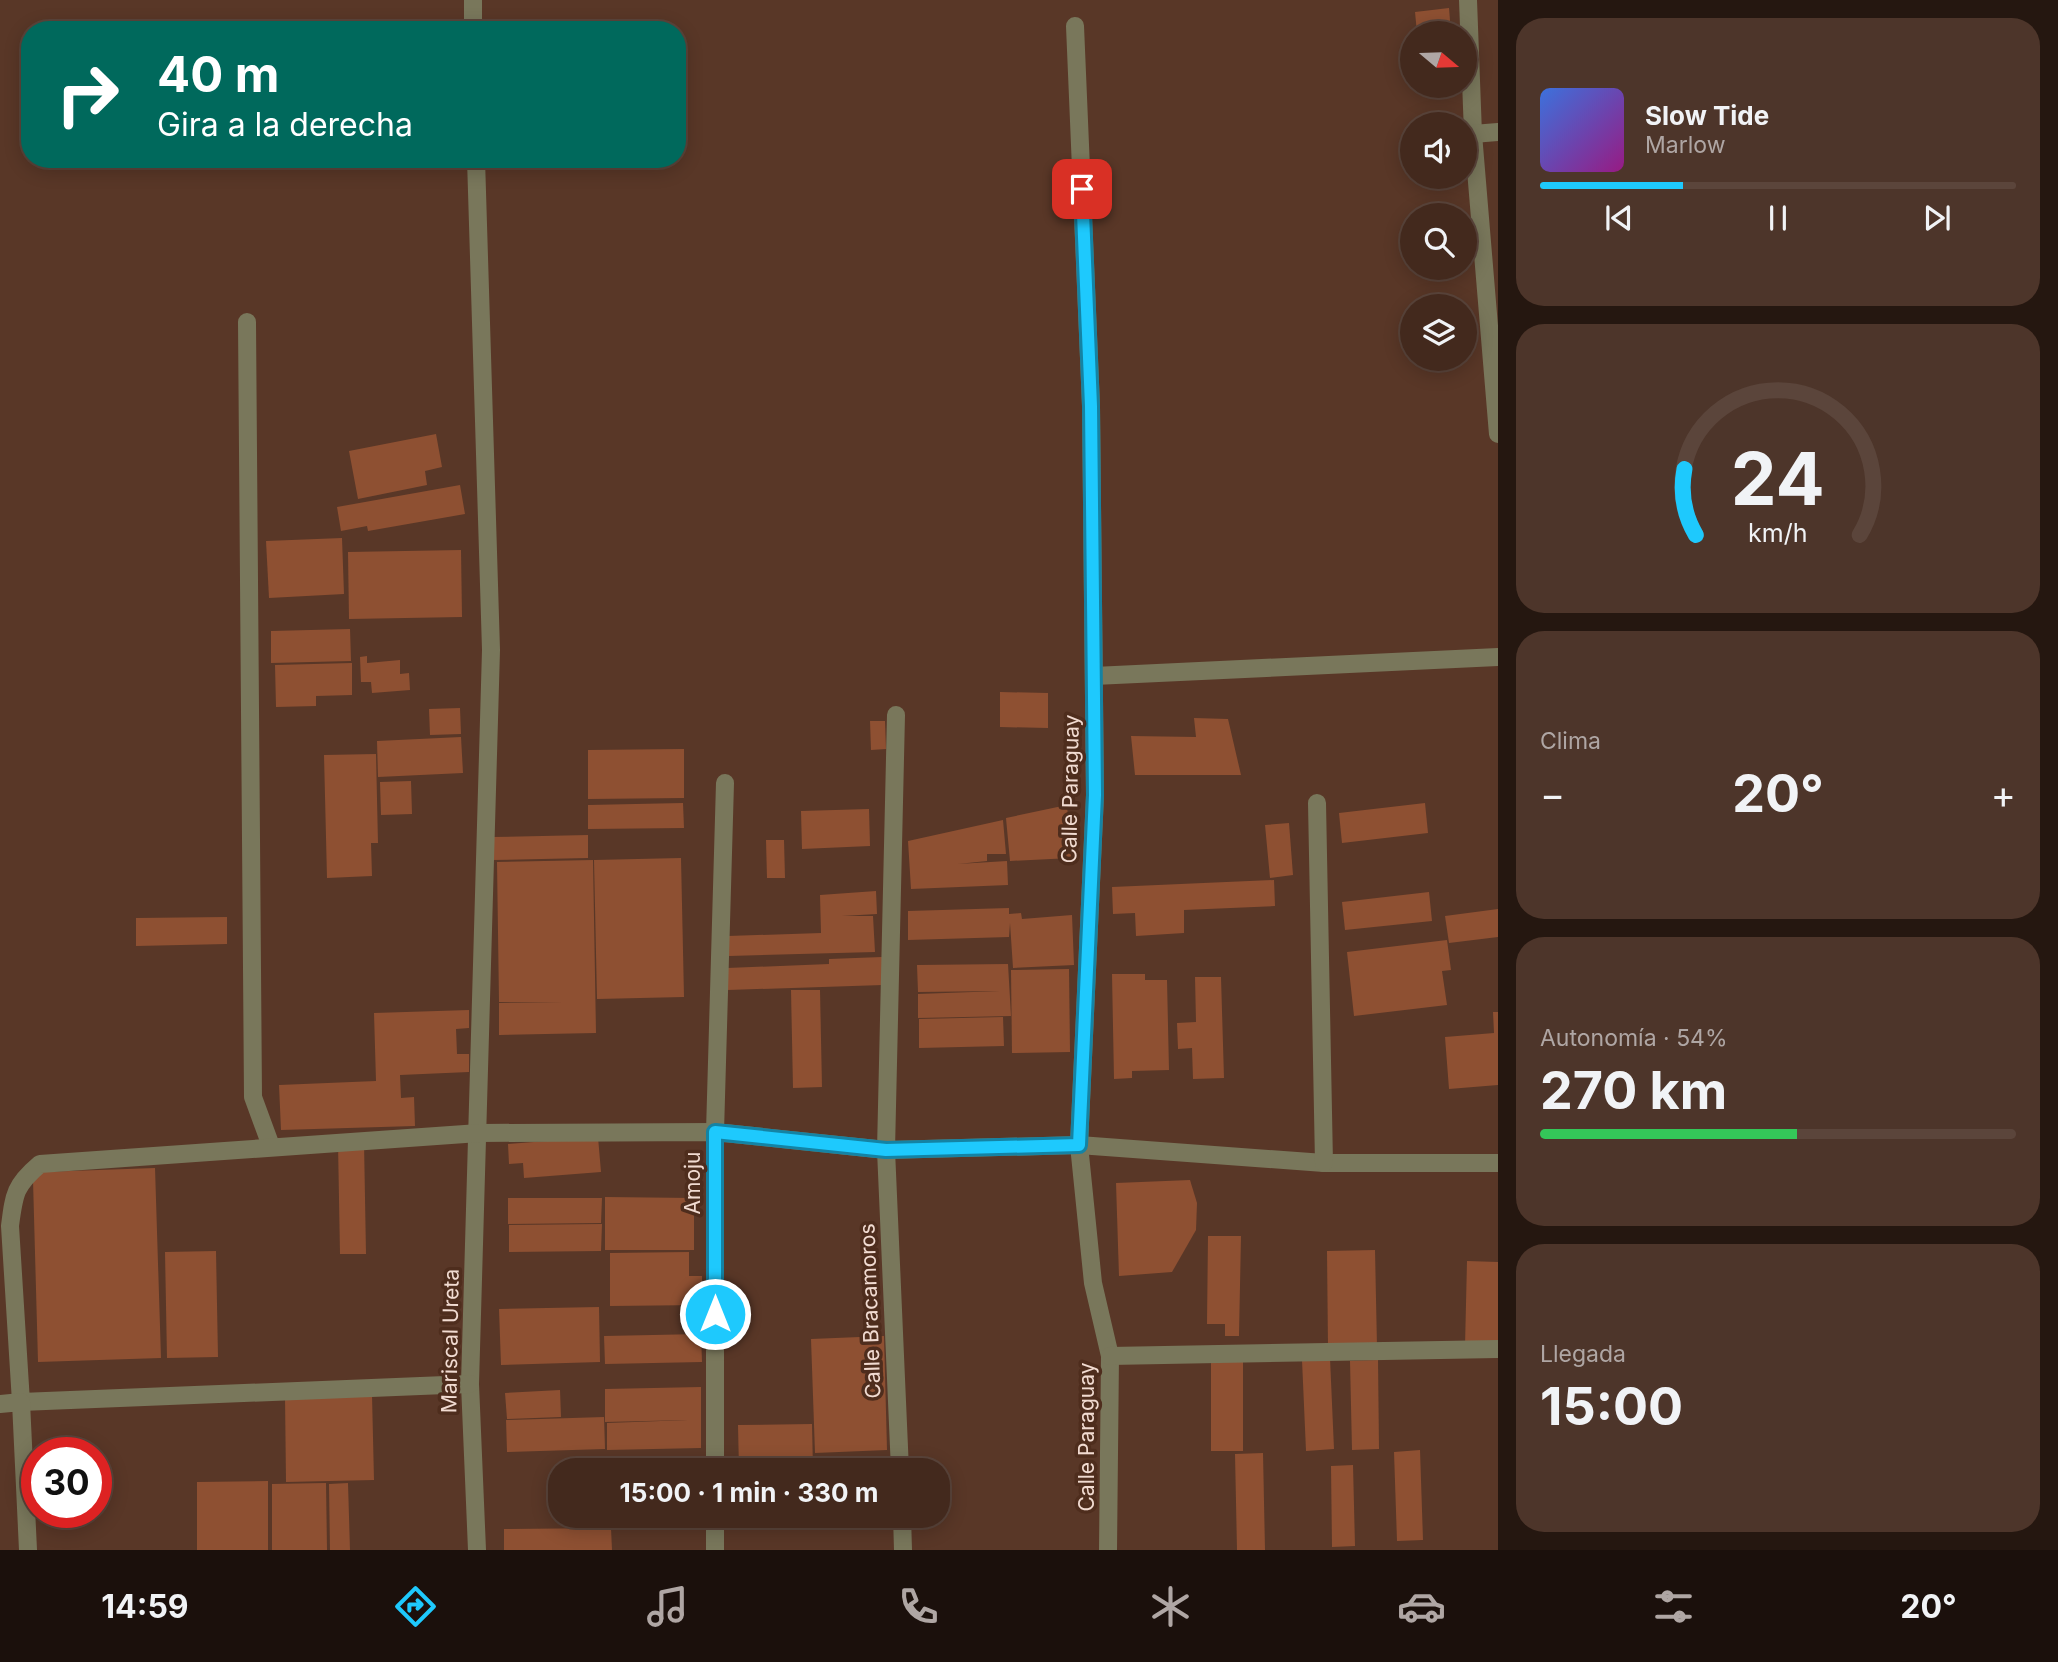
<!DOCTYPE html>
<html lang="es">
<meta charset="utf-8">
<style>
:root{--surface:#43291d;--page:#4d352a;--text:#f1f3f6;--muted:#afa6a4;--line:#5b453b;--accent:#1ec9fd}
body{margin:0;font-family:Inter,sans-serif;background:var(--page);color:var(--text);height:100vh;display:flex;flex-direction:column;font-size:26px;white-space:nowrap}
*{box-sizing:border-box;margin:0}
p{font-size:23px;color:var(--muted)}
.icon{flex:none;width:38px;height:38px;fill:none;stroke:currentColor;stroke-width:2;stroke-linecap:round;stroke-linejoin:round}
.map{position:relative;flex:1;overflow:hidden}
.sheet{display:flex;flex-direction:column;gap:18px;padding:18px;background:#251710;width:560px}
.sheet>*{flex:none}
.top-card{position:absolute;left:21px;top:21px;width:665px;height:147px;border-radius:28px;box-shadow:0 4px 18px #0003,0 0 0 2px var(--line);background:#00695c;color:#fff;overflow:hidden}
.needle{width:46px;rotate:109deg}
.fabs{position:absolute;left:1400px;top:21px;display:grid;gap:14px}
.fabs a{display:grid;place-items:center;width:77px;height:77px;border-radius:50%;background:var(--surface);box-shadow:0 4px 18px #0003,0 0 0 2px var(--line);font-size:35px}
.speed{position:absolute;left:21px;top:1437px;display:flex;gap:14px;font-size:35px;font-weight:700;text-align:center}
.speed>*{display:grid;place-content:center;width:91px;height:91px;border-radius:50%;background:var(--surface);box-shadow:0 4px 18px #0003,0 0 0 2px var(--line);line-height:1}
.speed .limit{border:10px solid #d22;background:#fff;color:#111}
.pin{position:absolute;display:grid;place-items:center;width:60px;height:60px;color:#fff;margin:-30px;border-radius:14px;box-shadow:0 4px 10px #0006}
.me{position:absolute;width:77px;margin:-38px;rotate:0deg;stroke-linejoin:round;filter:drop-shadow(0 0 5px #0008)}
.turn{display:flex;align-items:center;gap:24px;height:147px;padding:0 21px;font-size:32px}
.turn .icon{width:91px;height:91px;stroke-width:2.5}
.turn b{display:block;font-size:49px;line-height:60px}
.big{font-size:52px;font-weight:700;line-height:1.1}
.sheet .card{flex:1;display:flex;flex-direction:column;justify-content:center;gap:10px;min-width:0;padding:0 24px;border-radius:28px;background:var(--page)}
.sheet .dial{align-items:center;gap:0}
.dial svg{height:182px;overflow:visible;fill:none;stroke:var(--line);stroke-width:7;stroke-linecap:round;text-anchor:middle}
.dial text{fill:var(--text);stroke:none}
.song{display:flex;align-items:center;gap:21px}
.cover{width:84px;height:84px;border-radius:10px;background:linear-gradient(135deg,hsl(220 70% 55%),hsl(310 70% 35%))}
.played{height:7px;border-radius:4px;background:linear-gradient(90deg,var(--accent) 30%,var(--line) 30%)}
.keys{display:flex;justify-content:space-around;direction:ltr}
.heat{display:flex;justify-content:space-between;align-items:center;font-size:38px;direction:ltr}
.charge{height:10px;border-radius:5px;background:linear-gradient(90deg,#34c759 54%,var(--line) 0)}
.trip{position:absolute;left:548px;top:1458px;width:402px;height:70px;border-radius:28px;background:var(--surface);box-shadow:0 4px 18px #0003,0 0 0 2px var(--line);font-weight:700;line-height:70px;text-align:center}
.dock{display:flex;height:112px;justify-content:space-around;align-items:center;background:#1b100c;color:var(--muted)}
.dock .icon{width:49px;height:49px}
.dock .active{color:var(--accent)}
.dock b{font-size:32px;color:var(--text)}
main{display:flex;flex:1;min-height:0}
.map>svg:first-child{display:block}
.building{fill:#8e5032}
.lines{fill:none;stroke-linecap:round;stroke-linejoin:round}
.minor{stroke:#79775b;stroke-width:18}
.route-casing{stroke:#1483a4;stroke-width:18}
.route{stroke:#1ec9fd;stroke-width:12}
.labels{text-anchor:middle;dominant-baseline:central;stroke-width:7;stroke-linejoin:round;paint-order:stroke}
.street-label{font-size:21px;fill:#f1dbd1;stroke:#4e2d1d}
</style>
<main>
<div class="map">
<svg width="1498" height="1550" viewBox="0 0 1498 1550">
<rect width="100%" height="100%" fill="#593727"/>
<g class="building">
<polygon points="1449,8 1451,33 1417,33 1415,12"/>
<polygon points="1423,86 1457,86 1457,90 1424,93"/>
<polygon points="603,159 640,159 640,167 603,166"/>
<polygon points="436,434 442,467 425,471 427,485 358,499 349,451"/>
<polygon points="460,485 465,514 368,531 367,526 341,531 337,507"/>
<polygon points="342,538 344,594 269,598 266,541"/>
<polygon points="461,550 462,617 349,619 348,552"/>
<polygon points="350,629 351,661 271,663 271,631"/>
<polygon points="367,656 367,663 400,660 400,674 409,673 410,690 372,693 371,682 361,682 360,657"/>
<polygon points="352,663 352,695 316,696 316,706 276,707 275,665"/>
<polygon points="1000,692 1048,693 1048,728 1000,727"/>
<polygon points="460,708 461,734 430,735 429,709"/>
<polygon points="1194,718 1228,719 1241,775 1135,775 1131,736 1196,737"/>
<polygon points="870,721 885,721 886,749 871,750"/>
<polygon points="461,737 463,773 378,777 377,741"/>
<polygon points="684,749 684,798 588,799 588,750"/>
<polygon points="376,754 378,843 371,843 372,876 327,878 324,755"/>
<polygon points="411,781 412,814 381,815 380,782"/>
<polygon points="683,803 684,828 588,829 588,805"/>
<polygon points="1425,803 1428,833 1342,843 1339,813"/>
<polygon points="1067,805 1071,858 1010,861 1006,818"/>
<polygon points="869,809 870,846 802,849 801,811"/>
<polygon points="1003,820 1006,854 987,854 987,861 958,864 1007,861 1008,885 911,889 908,841"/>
<polygon points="1289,823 1293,875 1270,878 1265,825"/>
<polygon points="588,835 588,858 492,860 492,837"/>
<polygon points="766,840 784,840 785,878 767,878"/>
<polygon points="681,858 684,997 597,999 594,860"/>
<polygon points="593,860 596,1033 499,1035 499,1003 564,1002 499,1002 497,862"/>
<polygon points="1274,880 1275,906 1184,910 1184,933 1136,936 1135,913 1113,914 1112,887"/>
<polygon points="876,891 877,914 842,916 873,916 875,952 729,956 728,936 821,933 820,895"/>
<polygon points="1429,892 1432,921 1345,930 1342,902"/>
<polygon points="1009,908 1009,914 1021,913 1022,919 1072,915 1074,965 1013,968 1010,923 1009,937 908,940 908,911"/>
<polygon points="1498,909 1498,937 1449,943 1445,916"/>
<polygon points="227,917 227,944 136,946 136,918"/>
<polygon points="1447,940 1451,970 1442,971 1447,1005 1354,1016 1347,952"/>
<polygon points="882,957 883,985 728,990 727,968 829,964 829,959"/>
<polygon points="1008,964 1011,1016 918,1018 918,994 1000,991 918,992 917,965"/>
<polygon points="1069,969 1070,1052 1012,1053 1011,970"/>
<polygon points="1112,974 1145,974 1145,980 1167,980 1169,1070 1132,1071 1132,1078 1114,1079"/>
<polygon points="1195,977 1221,977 1224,1078 1193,1079 1192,1048 1178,1049 1177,1023 1196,1022"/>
<polygon points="791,990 820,990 822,1087 793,1088"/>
<polygon points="469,1010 469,1028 456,1029 457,1054 469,1054 469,1072 400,1075 401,1098 414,1097 415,1126 281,1130 279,1085 376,1081 374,1013"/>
<polygon points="1493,1012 1498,1012 1498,1085 1449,1089 1445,1037 1494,1033"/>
<polygon points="1003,1017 1004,1046 919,1048 919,1019"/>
<polygon points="598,1137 601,1172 524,1178 523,1163 509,1164 508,1144"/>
<polygon points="364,1142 366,1254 340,1254 338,1143"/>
<polygon points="155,1168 161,1358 38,1362 33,1180 42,1172"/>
<polygon points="1190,1180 1197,1203 1196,1230 1172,1272 1119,1276 1116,1183"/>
<polygon points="605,1197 694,1198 694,1250 605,1250"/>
<polygon points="508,1198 602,1198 601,1223 508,1224"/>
<polygon points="602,1224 601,1251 509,1252 509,1225"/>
<polygon points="1208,1236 1241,1236 1239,1336 1225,1336 1225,1324 1207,1324"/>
<polygon points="1375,1250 1377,1347 1328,1347 1327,1251"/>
<polygon points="216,1251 218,1357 167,1358 165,1252"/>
<polygon points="689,1252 689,1276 702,1276 702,1305 610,1306 610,1253"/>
<polygon points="1467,1261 1498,1262 1498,1348 1465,1347"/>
<polygon points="599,1307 600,1362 501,1365 499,1309"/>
<polygon points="701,1334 702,1362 605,1364 604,1336"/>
<polygon points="884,1336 887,1450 815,1453 811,1339"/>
<rect x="1211" y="1358" width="32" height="93"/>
<polygon points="1330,1358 1334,1449 1306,1451 1302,1360"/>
<polygon points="1378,1360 1379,1449 1352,1450 1350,1361"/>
<polygon points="701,1387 701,1448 607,1450 607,1423 688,1420 605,1422 605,1389"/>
<polygon points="560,1390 561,1417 507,1419 505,1393"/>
<polygon points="372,1395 374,1480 286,1482 285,1396"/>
<polygon points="604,1417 605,1449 507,1452 506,1420"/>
<polygon points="812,1424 813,1470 739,1470 738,1425"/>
<polygon points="1420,1450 1423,1540 1397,1541 1394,1452"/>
<polygon points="1263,1453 1265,1550 1237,1550 1235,1454"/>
<polygon points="1353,1465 1355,1546 1332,1547 1331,1466"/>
<polygon points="268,1481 268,1550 197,1550 197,1482"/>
<polygon points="326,1483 327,1550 272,1550 272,1484"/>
<polygon points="348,1483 350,1550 330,1550 329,1484"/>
<polygon points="611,1516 711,1516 711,1525 611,1528"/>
<polygon points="611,1528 612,1550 504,1550 504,1529"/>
</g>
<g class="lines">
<g class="minor">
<polyline points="473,0 473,30"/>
<polyline points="1468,0 1473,134 1498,434"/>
<polyline points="1075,26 1091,406 1095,795 1079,1145 1093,1283 1110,1356 1108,1550"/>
<polyline points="1473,134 1498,132"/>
<polyline points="476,159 491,650 470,1384 477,1550"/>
<polyline points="247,322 253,1097 271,1146"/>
<polyline points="1094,676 1498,657"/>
<polyline points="896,715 886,1150 1079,1145 1324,1163 1498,1163"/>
<polyline points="725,783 715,1132 886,1150 900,1470"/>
<polyline points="1317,803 1324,1163"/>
<polyline points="1110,1356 1498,1349"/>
<path d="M470,1384L21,1402L10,1226C14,1194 15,1185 40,1164L479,1133L715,1132V1470"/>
<polyline points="0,1404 21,1402 28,1550"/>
<polyline points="715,1516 715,1550"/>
<polyline points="902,1516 903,1550"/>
</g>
</g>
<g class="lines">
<g class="route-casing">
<polyline id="route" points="715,1314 715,1132 886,1150 1079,1145 1095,795 1091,406 1082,189"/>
</g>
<use href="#route" class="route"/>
</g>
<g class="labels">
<g class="street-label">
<text transform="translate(1070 789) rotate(-89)">Calle Paraguay</text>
<text transform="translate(692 1183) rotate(-90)">Amoju</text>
<text transform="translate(870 1311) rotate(-92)">Calle Bracamoros</text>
<text transform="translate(450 1341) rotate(-89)">Mariscal Ureta</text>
<text transform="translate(1086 1437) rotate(-90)">Calle Paraguay</text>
</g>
</g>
</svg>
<div class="fabs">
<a><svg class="needle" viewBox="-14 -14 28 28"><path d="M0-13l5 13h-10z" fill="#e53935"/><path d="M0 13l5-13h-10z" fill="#afa6a4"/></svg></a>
<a><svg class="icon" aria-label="sound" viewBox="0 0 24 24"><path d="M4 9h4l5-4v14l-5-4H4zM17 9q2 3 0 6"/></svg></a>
<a><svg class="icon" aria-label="search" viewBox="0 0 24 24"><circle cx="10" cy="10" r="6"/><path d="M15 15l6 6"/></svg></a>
<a><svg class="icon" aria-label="layers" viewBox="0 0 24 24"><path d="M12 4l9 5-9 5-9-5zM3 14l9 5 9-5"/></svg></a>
</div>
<div class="speed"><div class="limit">30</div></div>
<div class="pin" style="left:1082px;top:189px;background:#d93025"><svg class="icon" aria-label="arrive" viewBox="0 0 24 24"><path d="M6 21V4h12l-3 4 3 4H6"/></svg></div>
<svg class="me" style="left:715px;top:1314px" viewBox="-20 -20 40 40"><circle r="17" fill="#1ec9fd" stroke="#fff" stroke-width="3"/><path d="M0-11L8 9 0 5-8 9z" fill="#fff"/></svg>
<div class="trip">15:00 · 1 min · 330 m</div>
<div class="top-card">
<div class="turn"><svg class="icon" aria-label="right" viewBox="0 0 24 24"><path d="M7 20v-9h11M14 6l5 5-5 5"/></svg><div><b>40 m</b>Gira a la derecha</div></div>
</div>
</div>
<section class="sheet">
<div class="card">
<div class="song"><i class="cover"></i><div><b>Slow Tide</b><p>Marlow</p></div></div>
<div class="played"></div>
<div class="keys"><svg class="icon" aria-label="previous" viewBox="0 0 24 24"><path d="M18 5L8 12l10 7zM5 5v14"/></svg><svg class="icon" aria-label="pause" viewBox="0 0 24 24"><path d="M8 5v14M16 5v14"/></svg><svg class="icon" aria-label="next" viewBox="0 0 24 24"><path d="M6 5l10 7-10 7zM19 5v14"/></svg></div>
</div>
<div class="card dial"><svg viewBox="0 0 100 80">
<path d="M14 69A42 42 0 1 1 86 69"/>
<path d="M14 69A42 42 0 0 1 9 40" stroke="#1ec9fd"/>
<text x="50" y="56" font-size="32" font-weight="700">24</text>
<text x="50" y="72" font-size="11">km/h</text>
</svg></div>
<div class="card"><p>Clima</p>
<div class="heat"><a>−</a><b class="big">20°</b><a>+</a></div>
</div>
<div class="card"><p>Autonomía · 54%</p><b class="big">270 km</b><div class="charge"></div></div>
<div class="card"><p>Llegada</p><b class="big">15:00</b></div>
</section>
</main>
<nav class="dock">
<b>14:59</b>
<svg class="icon active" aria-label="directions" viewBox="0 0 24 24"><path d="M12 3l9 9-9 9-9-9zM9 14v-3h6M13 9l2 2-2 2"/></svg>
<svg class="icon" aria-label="music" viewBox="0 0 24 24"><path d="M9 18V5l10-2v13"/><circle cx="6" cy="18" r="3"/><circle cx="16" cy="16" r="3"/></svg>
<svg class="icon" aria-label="phone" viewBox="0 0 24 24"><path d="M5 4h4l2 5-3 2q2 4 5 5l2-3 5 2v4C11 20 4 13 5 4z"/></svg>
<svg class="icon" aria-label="climate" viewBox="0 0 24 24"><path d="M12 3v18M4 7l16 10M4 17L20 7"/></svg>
<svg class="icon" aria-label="car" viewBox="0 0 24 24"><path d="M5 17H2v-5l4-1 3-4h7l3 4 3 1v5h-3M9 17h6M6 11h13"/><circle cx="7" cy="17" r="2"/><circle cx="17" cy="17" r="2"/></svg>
<svg class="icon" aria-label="filters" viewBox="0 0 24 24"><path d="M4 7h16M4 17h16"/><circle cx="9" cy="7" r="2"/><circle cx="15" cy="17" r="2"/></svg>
<b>20°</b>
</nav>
